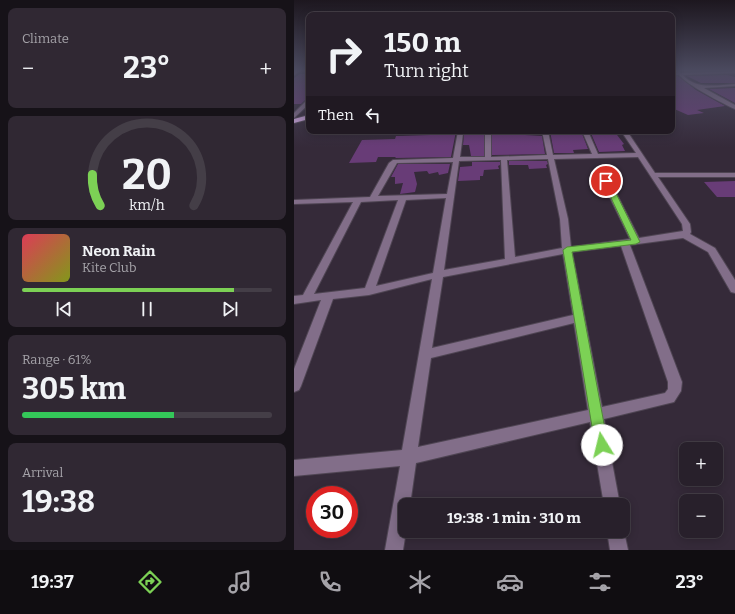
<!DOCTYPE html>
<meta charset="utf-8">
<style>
:root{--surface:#28202b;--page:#302833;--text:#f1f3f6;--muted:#a5a3a9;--line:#443e47;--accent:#7cd155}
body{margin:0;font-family:Bitter,serif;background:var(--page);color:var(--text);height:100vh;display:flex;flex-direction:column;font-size:15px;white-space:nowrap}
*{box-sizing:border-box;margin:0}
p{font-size:13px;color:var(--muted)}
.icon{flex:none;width:22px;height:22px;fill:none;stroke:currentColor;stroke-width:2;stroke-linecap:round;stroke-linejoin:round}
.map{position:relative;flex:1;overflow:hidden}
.drawer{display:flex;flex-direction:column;gap:8px;padding:8px;background:#161218;width:294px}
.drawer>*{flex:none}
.guide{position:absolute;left:12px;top:12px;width:369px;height:122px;border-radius:8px;box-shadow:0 2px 10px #0003,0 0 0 1px var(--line);background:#28202b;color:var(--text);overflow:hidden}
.tools{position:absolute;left:385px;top:442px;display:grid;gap:8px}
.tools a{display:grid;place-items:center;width:44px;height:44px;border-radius:8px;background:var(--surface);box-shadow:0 2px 10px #0003,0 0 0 1px var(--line);font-size:20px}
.speed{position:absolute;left:12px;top:486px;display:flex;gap:8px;font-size:20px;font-weight:700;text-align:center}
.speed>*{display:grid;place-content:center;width:52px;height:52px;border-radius:50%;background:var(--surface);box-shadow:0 2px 10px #0003,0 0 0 1px var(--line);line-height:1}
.speed .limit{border:6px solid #d22;background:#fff;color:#111}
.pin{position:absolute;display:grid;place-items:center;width:34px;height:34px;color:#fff;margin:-17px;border:2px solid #fff;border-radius:50%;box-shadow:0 1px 4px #0007}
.me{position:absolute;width:44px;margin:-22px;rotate:351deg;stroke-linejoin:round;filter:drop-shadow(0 0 3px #0008)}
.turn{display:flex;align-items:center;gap:14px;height:84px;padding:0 12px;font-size:18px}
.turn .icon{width:52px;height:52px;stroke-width:2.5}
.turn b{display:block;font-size:28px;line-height:34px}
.then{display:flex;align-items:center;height:38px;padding:0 12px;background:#0003;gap:8px;font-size:15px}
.big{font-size:30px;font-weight:700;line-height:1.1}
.drawer .widget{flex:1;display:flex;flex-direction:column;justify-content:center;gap:6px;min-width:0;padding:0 14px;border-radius:8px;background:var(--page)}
.drawer .dial{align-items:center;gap:0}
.dial svg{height:104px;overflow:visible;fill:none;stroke:var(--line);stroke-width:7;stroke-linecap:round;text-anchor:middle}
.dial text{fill:var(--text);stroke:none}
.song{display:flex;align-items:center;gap:12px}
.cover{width:48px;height:48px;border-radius:6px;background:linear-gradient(135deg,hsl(350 70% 55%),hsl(70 70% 35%))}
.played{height:4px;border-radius:2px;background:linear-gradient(90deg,var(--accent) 85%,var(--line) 85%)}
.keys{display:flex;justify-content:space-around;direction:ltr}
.heat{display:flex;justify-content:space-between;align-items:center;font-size:22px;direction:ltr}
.charge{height:6px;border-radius:3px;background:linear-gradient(90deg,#34c759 61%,var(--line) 0)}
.trip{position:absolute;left:104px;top:498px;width:232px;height:40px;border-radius:8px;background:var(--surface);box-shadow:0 2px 10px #0003,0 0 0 1px var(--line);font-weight:700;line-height:40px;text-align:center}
.tabs{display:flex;height:64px;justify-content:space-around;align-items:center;background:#100d11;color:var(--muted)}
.tabs .icon{width:28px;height:28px}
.tabs .active{color:var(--accent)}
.tabs b{font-size:18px;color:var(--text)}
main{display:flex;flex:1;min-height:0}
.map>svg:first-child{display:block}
.building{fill:#683c77}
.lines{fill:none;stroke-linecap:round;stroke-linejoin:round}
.minor-casing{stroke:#4f4553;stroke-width:2}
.major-casing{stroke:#4f4553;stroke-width:2}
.minor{fill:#826e89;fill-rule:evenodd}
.major{fill:#d4abe3;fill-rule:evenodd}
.route{fill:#7cd155;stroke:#518837}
</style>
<main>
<section class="drawer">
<div class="widget"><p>Climate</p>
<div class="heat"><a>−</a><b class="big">23°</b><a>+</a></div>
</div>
<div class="widget dial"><svg viewBox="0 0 100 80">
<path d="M14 69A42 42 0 1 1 86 69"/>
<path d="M14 69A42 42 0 0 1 8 45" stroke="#7cd155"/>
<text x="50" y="56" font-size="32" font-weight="700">20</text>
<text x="50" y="72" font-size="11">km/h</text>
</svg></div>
<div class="widget">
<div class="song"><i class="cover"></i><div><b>Neon Rain</b><p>Kite Club</p></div></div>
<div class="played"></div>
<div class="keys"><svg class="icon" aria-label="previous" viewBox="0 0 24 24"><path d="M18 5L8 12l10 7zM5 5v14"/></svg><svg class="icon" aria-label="pause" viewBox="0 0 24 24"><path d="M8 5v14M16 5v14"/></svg><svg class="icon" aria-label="next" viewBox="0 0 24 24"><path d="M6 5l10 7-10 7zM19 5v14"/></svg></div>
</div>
<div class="widget"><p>Range · 61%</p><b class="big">305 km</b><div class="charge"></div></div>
<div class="widget"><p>Arrival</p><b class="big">19:38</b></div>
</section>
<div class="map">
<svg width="441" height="550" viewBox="0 0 441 550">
<rect width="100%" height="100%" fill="#352a39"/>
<g class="building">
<polygon points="6,74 15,74 15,98 12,99 7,104 0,104 0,78"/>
<polygon points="378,75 384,76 402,90 431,106 403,110 410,113 394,115 378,108"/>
<polygon points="433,75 441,77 441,83 407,83 393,76"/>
<polygon points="441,88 441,103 415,89"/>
<polygon points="137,131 162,131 157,157 101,158 102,157 84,157 82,162 55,163 68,140 101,139 102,136 106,136 136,135"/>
<polygon points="256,131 287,131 294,149 279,150 280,153 260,153"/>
<polygon points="296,131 320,131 330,144 328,145 331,151 305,152"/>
<polygon points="231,133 231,135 248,136 251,154 198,155 198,134"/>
<polygon points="170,135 190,135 190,156 177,156 175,145 169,145"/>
<polygon points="215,161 253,161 254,164 252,165 253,168 235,169 234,165 215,165"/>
<polygon points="178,162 206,162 206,165 204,166 205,169 190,170 189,176 186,176 186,180 164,181 166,167 178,166"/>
<polygon points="104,164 156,164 154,173 145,175 144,172 135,174 133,171 120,172 123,184 121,192 106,194 109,183 101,184 101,177 97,177"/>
<polygon points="441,181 441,197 423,197 410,182"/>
</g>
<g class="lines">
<g class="minor-casing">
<g id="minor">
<polygon points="2,70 7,70 0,75 0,72"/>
<path d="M381,70H385L387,73L441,71V73L389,75C401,90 424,85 441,84V86L410,88L441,105V109C429,104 392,84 385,75H381V73H383Z"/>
<polygon points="13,100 15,100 15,104 0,118 0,113"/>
<path d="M164,131H219L216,133H197V157L253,155L248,131H254L259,155L298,154L288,131H294L304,154L342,153L327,131H333L361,173H441V177H364L396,224L397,232L396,234L421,248L441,280V293L437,292L414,252L389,238L336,245L388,382L387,391L380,402L310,419L326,505H310L296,422L122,463L116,505H111L112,531L109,550H91L106,466L0,476V460L108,450L138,279L75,295L39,299L7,386L5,390L0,392V369L27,300L0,304V296L9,295L59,202L0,204V200L76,197L95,163L99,160L159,158ZM191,133V157H166L169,134ZM344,157L388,224L389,231L345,238L316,181L312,179L308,181L336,239L277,247L274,219L260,159ZM254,159L266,219L268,248L221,257L213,160ZM207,160L211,259L150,270L165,161ZM159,162L153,194L84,196L103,163ZM152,198L139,273L82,286L112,200ZM104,200L71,288L20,294L67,202ZM327,246L374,382V389L371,393L308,407L278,252ZM269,254L279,315L138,348L149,277ZM280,323L294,410L124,447L137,358Z"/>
<polygon points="329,527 334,550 316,550 313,531 329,531"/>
</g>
</g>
<g class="major-casing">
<polygon id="major" points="15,115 15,119 0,123 0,119"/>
</g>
<use href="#minor" class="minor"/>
<use href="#major" class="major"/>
</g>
<linearGradient id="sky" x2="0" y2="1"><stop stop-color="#1d171f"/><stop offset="0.48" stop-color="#4b4a5f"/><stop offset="1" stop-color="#4b4a5f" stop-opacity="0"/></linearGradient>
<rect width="441" height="147" fill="url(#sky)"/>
<polygon class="route" points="312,179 316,181 346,242 342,244 278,252 314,445 312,450 308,452 303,450 301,445 269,250 273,247 337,240 309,181"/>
</svg>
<div class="tools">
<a>+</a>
<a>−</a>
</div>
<div class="speed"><div class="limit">30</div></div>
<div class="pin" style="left:312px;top:181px;background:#d93025"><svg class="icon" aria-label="arrive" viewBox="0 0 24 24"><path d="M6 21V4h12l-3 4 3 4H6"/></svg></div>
<svg class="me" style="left:308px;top:445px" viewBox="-20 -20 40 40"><circle r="19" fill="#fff"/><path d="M0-13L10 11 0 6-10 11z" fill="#7cd155"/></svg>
<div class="trip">19:38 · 1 min · 310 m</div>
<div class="guide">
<div class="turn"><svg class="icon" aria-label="right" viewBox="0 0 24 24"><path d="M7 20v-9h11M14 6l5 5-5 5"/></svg><div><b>150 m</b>Turn right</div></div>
<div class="then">Then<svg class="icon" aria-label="left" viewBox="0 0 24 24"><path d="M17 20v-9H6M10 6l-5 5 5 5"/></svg></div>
</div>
</div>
</main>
<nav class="tabs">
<b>19:37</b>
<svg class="icon active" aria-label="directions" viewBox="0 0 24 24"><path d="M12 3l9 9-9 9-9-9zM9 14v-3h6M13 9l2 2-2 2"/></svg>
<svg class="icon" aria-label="music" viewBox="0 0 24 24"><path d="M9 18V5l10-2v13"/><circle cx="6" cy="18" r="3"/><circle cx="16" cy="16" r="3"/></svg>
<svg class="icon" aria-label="phone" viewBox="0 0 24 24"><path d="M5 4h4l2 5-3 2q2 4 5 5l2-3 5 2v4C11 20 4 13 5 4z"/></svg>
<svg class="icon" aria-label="climate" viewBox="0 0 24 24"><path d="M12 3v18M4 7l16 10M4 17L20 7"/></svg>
<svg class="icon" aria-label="car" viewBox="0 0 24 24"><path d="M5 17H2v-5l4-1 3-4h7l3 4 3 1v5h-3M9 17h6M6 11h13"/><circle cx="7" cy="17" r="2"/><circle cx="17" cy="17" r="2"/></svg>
<svg class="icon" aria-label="filters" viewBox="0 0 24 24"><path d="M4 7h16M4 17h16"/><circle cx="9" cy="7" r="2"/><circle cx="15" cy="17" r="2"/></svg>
<b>23°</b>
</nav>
